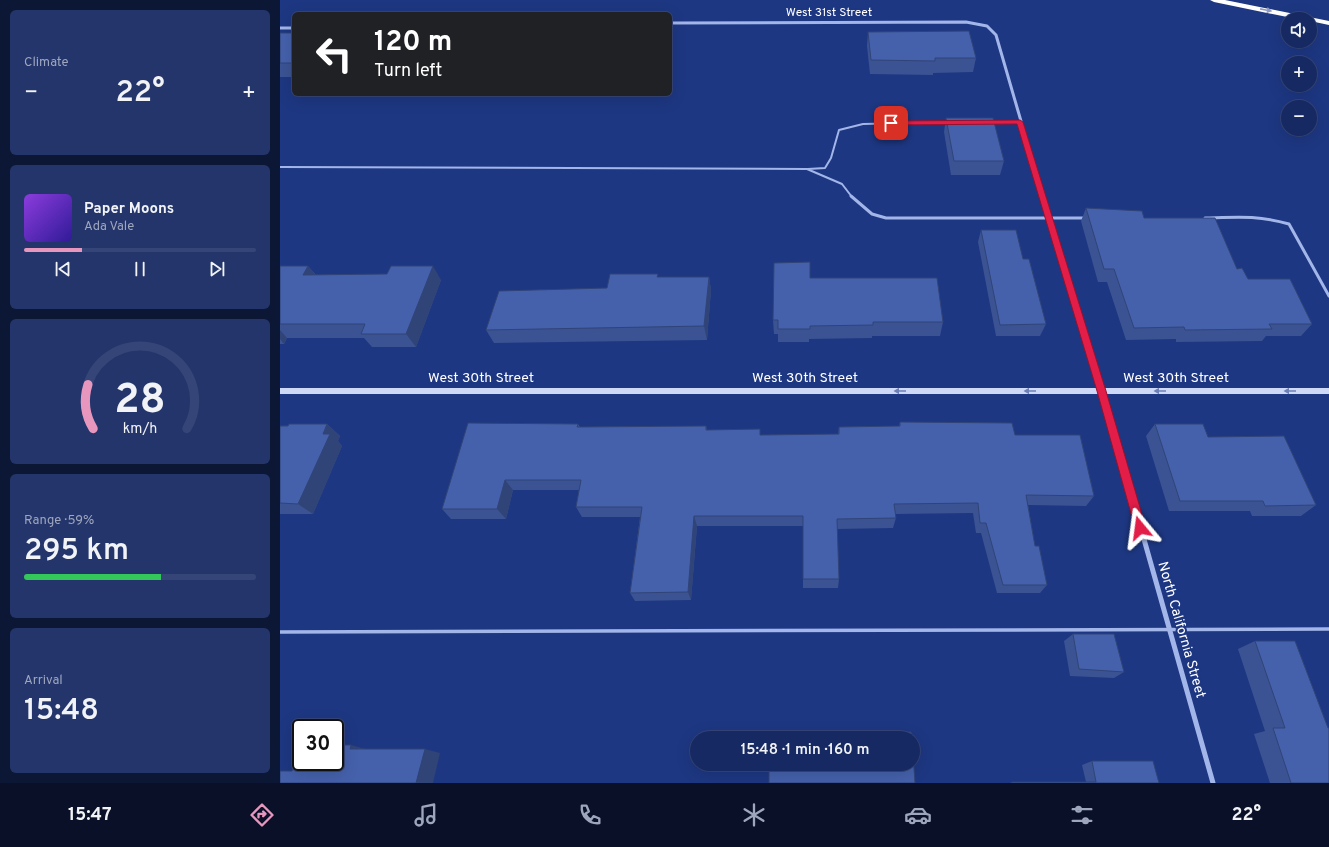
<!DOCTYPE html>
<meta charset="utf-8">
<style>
:root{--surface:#162962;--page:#23356b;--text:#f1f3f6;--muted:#9ea6be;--line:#354577;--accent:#e797bd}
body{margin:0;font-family:Overpass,sans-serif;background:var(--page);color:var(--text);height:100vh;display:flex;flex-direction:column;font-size:15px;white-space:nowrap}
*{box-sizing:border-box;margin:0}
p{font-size:13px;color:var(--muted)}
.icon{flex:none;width:22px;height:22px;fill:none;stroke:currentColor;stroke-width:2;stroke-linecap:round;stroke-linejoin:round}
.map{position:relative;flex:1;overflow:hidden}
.drawer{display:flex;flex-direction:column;gap:10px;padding:10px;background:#0c1736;width:280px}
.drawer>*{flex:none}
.hud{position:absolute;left:12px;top:12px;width:380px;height:84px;border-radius:6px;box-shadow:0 4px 16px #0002,0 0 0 1px var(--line);background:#202124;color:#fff;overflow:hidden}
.tools{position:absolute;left:1001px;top:12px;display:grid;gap:8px}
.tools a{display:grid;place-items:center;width:36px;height:36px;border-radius:50%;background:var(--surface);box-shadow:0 4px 16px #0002,0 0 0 1px var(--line);font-size:20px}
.speed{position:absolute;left:12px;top:719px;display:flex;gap:8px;font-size:20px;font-weight:700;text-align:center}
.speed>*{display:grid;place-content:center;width:52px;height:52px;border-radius:50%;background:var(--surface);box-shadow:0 4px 16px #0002,0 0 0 1px var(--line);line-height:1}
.speed .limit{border:2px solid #111;border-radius:6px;background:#fff;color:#111}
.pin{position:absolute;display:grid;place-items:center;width:34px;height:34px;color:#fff;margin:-17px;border-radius:8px;box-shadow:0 2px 6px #0006}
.me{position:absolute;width:44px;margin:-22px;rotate:344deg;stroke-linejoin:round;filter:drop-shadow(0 0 3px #0008)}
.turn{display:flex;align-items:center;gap:14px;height:84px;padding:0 16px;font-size:18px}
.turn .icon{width:52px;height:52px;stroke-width:2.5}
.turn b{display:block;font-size:28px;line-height:34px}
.big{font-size:30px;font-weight:600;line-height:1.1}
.drawer .tile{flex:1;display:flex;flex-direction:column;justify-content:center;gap:6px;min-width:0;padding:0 14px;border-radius:6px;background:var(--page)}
.drawer .dial{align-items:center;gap:0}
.dial svg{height:104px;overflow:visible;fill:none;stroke:var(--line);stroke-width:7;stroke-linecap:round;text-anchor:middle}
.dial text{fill:var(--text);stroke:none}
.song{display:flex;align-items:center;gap:12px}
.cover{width:48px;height:48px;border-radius:6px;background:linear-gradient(135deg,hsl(270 70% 55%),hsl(250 70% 35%))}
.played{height:4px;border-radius:2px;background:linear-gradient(90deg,var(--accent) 25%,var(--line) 25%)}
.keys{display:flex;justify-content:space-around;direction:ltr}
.heat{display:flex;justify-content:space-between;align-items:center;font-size:22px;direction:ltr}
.charge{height:6px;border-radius:3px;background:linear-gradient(90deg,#34c759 59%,var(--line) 0)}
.trip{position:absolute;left:410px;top:731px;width:230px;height:40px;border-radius:20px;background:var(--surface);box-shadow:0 4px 16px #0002,0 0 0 1px var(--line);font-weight:600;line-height:40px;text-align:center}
.dock{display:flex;height:64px;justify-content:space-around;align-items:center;background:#091027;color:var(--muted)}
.dock .icon{width:28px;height:28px}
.dock .on{color:var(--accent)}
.dock b{font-size:18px;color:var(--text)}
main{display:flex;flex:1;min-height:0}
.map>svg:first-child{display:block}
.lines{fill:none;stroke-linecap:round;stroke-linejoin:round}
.lane-far2{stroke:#a3b6ea;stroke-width:2}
.lane-far1{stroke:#a3b6ea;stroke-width:3}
.lane{stroke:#a3b6ea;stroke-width:3.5}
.street-far2{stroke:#a3b6ea;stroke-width:3}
.street-far1{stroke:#a3b6ea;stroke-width:3.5}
.street{stroke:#a3b6ea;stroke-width:5}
.secondary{fill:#ced8f7;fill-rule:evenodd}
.highway{fill:#fff;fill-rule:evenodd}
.wall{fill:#3b5393}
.shaded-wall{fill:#304478}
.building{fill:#4561ab;stroke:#304478}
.oneway{fill:#8e9bc0}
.oneway2{fill:#6d7fb7}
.route{fill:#e11d48;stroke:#92132f}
.labels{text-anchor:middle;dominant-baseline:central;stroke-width:4;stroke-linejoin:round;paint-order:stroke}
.far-street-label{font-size:12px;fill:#fff;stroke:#1d3782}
.street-label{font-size:14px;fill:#fff;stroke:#1d3782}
</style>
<main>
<section class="drawer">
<div class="tile"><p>Climate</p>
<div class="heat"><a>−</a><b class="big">22°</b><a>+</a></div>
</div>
<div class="tile">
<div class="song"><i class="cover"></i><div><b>Paper Moons</b><p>Ada Vale</p></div></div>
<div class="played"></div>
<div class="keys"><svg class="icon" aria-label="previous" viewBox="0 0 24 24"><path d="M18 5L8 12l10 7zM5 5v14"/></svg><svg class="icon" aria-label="pause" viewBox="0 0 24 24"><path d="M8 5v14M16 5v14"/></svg><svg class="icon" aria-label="next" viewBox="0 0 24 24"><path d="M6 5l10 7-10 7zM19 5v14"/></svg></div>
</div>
<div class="tile dial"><svg viewBox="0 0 100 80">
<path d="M14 69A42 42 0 1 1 86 69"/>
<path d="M14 69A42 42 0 0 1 10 35" stroke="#e797bd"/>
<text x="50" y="56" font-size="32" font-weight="700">28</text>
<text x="50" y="72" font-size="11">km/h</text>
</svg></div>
<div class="tile"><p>Range · 59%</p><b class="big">295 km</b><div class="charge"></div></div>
<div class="tile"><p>Arrival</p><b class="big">15:48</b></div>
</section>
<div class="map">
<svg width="1049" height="783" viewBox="0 0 1049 783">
<rect width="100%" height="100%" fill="#1d3782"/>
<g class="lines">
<g class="lane-far2">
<polyline points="711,122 740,122"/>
<polyline points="0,167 527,169 562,184 572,197"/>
<polyline points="528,169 545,168 551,158 559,130 583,124 669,122"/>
</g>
<g class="lane-far1">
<polyline points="571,196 592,214 606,218 806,218"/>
<path d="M925,218C958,217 977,215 1009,224L1049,296"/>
</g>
<polyline class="lane" points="0,632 1049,629"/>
<g class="street-far2">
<polyline points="390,23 686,22 707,26 716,35 763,197"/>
<polyline points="0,28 14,28"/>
</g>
<polyline class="street-far1" points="763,196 839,452"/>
<polyline class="street" points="839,451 933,783"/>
<rect class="secondary" x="0" y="388" width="1049" height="6"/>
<polygon class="highway" points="930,0 945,0 1049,21 1049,25 1030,21 1030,19 1017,19 934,2"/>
</g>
<g class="wall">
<polygon points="588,32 696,58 693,72 653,73 653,75 590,74 587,46"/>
<rect x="0" y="33" width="14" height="44"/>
<polygon points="666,118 724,161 720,175 671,175 664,132"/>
<polygon points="806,208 864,218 957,269 968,279 1032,324 1021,336 986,336 982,341 896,342 896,339 846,340 827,282 818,282 801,221"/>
<polygon points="701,230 743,259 766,324 760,336 716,336 698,242"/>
<polygon points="0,266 28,266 36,275 161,280 136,347 92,347 84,338 7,338 4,344 0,344"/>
<polygon points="379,277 429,277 431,290 427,340 214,343 206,330 327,288"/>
<polygon points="530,278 663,322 660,336 592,336 592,338 529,339 529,342 498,342 498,334 494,334 493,320"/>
<polygon points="620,422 735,435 814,496 806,506 748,505 755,546 767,585 760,593 717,593 701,533 696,533 693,513 615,514 616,518 613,528 557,529 559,579 558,588 523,588 523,526 417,526 411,600 355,601 350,593 360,517 302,517 296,507 299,490 233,490 226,519 171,519 162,509 298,424 300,427 426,426 427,430 481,435 558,434 559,427 619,426"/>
<polygon points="47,424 60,436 58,441 62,446 33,514 0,514 0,426"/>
<polygon points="875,424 928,437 1036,505 1021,516 972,516 970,511 889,511 866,436"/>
<polygon points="793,634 844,672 834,678 790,676 784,641"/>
<polygon points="975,641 1048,728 1049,783 990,783 974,734 985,731 958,649"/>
<polygon points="812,761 879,783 730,783 732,782 806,782 802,765"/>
</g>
<g class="shaded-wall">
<polygon points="28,266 39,279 23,275"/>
<polygon points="153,266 161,280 136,347 126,334"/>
<polygon points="429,277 431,290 427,340 424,326"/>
<polygon points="0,330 7,338 4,344 0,339"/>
<polygon points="47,424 60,436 58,441 62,446 33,514 18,504 43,434"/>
<polygon points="225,480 233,490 226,519 217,509"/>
<polygon points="414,516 417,526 411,600 408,592"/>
<polygon points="71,745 89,750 70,749"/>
<polygon points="145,749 160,753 153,783 136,783"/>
</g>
<g class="building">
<polygon points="689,31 696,58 655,58 655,61 591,60 588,32"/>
<rect x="0" y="33" width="14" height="30"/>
<polygon points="666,118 713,118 724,161 674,161"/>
<polygon points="806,208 862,211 864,218 935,218 957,269 962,268 968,279 1010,279 1032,324 989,324 992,329 905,330 904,327 854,328 834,269 824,269"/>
<polygon points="701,230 736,230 743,259 749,259 766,324 720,325"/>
<polygon points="530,262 530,278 657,278 663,322 593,322 593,325 530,326 530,329 498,329 498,320 493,320 494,263"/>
<polygon points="0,266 28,266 23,275 107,274 111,266 153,266 126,334 81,334 85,324 0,324"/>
<polygon points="330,274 378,274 377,277 429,277 424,326 206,330 219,291 327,288"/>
<polygon points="620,422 732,423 735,435 800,435 814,496 746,495 755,546 759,546 767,585 723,585 706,523 700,523 698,503 614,504 616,518 557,519 559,579 523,579 523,516 414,516 408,592 350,593 362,507 296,507 301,480 225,480 217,509 162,509 188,423 298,424 297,427 426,426 426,430 480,429 480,435 559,434 559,427 620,426"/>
<polygon points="9,424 47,424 43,434 50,434 18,504 0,503 0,426 8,426"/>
<polygon points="875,424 923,424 928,437 1004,436 1036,505 985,506 983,501 900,501"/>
<polygon points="793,634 834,634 844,672 799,669"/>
<polygon points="975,641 1015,641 1048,728 1049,728 1049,783 1011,783 993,728 1005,728"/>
<polygon points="578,732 631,732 632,738 578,738"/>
<polygon points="21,745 21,762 55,762 55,745 71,745 70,749 145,749 136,783 0,783 0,771 12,771"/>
<polygon points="633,753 635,783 489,783 489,764 633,764"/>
<polygon points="812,761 873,761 879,783 732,783 732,782 816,782"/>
</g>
<defs><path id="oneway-solid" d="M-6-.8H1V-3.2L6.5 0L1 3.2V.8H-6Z"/></defs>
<use class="oneway" href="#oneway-solid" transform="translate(986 10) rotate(11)"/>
<g class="oneway2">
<use href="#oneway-solid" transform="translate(620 391) rotate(-180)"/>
<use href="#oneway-solid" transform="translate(750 391) rotate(-180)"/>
<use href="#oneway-solid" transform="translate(880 391) rotate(180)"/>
<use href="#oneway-solid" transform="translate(1010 391) rotate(180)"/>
</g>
<polygon class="route" points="740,120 743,122 826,391 866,528 864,531 860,533 857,531 855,528 817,391 737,124 611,125 607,123 611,121"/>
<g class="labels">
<g class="far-street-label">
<text x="549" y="13">West 31st Street</text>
</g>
<g class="street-label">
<text x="201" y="378">West 30th Street</text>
<text x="525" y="378">West 30th Street</text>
<text x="896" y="378">West 30th Street</text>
<text transform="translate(901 630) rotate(74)">North California Street</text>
</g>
</g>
</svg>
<div class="tools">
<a><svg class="icon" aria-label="sound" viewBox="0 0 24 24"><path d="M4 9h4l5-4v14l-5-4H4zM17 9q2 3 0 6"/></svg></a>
<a>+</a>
<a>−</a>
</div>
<div class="speed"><div class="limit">30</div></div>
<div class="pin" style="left:611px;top:123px;background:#d93025"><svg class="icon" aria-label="arrive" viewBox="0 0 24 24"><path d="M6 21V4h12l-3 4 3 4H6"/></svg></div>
<svg class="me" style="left:860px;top:528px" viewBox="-20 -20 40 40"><path d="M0-17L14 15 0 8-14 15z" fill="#e11d48" stroke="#fff" stroke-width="4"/></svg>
<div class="trip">15:48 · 1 min · 160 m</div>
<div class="hud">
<div class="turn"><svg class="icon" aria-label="left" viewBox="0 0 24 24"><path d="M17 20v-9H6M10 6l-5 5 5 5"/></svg><div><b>120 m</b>Turn left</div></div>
</div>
</div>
</main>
<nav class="dock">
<b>15:47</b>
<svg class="icon on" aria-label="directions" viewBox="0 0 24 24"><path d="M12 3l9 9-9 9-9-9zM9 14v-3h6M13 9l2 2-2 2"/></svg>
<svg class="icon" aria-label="music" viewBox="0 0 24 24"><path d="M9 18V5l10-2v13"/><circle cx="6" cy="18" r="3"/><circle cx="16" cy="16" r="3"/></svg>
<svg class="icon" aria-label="phone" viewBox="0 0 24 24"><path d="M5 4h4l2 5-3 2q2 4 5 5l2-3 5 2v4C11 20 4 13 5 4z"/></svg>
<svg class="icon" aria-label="climate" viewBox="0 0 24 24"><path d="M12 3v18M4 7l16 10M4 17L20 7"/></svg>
<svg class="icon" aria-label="car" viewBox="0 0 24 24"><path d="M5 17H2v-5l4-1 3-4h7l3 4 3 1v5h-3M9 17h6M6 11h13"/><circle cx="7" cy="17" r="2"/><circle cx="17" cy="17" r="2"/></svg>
<svg class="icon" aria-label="filters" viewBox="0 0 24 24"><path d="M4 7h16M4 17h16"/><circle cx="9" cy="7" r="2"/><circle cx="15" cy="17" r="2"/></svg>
<b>22°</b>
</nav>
